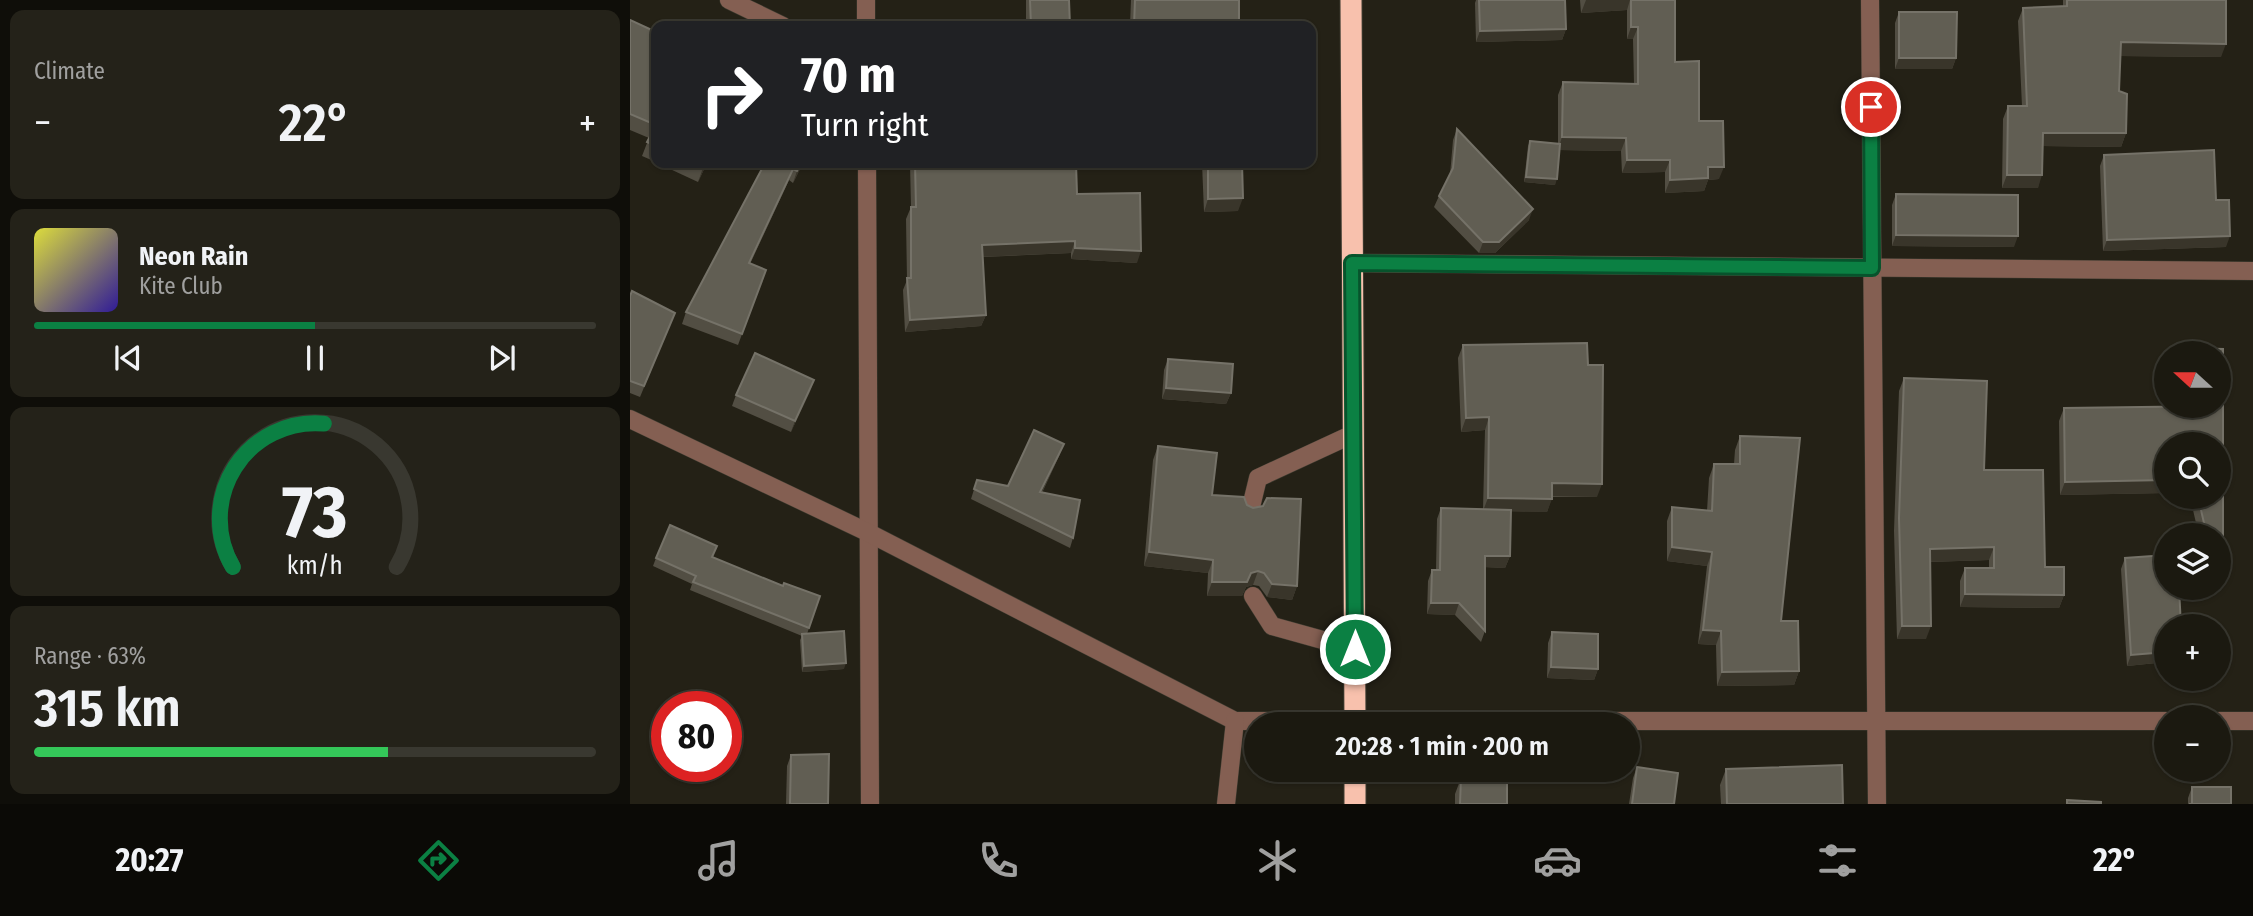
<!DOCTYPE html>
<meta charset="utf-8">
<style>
:root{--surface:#1b1910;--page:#242219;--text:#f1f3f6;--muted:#a0a09f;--line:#393830;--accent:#0b8043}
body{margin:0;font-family:"Fira Sans Condensed",sans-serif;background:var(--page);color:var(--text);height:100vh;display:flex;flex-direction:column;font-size:26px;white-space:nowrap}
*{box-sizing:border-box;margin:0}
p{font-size:23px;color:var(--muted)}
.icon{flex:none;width:38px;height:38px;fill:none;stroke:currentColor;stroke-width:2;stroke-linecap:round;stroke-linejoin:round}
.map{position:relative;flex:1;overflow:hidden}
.sheet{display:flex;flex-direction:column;gap:10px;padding:10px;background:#0f0e09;width:630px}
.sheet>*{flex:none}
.guide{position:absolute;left:21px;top:21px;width:665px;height:147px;border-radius:14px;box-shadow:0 2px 5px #0004,0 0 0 2px var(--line);background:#202124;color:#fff;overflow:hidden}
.needle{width:46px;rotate:291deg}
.tools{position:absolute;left:1524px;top:341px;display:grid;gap:14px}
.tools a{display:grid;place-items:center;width:77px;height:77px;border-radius:50%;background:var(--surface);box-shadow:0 2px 5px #0004,0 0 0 2px var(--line);font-size:35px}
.speed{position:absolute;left:21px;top:691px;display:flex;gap:14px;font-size:35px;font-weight:700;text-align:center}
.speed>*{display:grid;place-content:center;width:91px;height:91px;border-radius:50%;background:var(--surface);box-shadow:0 2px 5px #0004,0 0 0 2px var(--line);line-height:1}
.speed .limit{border:10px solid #d22;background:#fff;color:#111}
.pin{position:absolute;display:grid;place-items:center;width:60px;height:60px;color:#fff;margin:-30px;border:4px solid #fff;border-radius:50%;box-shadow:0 2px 7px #0007}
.me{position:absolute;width:77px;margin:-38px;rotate:0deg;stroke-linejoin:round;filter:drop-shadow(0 0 5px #0008)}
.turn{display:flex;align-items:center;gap:24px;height:147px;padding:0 35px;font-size:32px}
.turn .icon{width:91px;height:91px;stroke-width:2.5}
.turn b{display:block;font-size:49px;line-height:60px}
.big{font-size:52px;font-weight:600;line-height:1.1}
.sheet .tile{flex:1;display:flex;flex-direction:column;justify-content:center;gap:10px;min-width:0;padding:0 24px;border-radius:14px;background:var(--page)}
.sheet .dial{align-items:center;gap:0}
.dial svg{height:182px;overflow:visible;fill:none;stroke:var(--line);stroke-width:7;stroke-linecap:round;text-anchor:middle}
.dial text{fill:var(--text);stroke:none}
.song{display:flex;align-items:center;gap:21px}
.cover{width:84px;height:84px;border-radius:10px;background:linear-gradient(135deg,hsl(60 70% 55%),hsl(250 70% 35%))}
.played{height:7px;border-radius:4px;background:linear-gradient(90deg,var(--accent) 50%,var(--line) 50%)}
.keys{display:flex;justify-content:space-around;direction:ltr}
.heat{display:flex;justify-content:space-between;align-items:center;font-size:38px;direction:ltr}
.charge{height:10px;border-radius:5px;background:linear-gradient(90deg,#34c759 63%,var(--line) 0)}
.trip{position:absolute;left:614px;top:712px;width:396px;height:70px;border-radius:35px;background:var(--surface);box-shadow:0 2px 5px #0004,0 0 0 2px var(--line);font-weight:600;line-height:70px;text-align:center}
.dock{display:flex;height:112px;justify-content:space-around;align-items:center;background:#0b0a06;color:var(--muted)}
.dock .icon{width:49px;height:49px}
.dock .selected{color:var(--accent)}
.dock b{font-size:32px;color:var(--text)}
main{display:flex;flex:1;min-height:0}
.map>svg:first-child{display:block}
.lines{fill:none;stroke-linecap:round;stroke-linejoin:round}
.minor-casing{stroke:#3e3c31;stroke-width:19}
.highway-casing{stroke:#3e3c31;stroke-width:23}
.minor{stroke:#845f52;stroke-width:18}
.highway{stroke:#f8c1ad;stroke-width:21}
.wall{fill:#524e43}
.shaded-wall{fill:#39352a}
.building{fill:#615e53;stroke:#757268;stroke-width:2}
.route-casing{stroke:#07532c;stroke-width:18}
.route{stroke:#0b8043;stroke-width:12}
</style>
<main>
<section class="sheet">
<div class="tile"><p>Climate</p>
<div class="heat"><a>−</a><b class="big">22°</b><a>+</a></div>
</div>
<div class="tile">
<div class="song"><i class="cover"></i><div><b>Neon Rain</b><p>Kite Club</p></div></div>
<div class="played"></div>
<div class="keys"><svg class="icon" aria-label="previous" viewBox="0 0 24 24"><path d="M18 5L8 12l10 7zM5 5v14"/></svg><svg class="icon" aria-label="pause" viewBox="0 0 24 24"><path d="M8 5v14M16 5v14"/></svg><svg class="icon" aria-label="next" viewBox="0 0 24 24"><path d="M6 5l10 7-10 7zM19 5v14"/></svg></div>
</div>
<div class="tile dial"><svg viewBox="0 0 100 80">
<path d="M14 69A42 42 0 1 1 86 69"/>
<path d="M14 69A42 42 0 0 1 54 6" stroke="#0b8043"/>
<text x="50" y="56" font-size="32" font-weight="700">73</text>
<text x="50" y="72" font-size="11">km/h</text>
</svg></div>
<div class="tile"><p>Range · 63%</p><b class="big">315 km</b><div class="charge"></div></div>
</section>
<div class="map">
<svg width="1623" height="804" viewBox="0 0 1623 804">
<rect width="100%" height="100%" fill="#242116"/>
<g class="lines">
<g class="minor-casing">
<g id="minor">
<polyline points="99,0 153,26"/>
<polyline points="236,0 236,26"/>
<polyline points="1240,0 1247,804"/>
<polyline points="237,163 240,804"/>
<polyline points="722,263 1623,271"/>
<polyline points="0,419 239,533 605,721 1536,721"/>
<polyline points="620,511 628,478 723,434"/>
<polyline points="623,596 642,626 725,649"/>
<polyline points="1589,721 1623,721"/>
<polyline points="596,804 605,721"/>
</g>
</g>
<g class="highway-casing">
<g id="highway">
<polyline points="721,0 725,724"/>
<polyline points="725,804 725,770"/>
</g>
</g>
<use href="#minor" class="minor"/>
<use href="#highway" class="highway"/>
</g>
<g class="wall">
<polygon points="396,0 439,0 440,26 396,26"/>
<polygon points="501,0 609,0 609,26 500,26"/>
<polygon points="846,0 935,0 936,29 932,40 846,42 845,3"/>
<polygon points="950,0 1045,0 1045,62 1069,121 1089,179 1078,180 1074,191 1035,193 1035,172 992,173 991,151 929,150 925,185 894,182 898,146 900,141 928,144 928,95 933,82 1004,84 1003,39 997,39 997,10 951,13"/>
<polygon points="1433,0 1596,0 1591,57 1490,56 1489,91 1496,133 1491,147 1413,146 1408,188 1372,188 1373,119 1378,106 1392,106 1388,21 1393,8 1433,7"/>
<polygon points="1269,12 1326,58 1322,69 1265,69 1265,23"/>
<polygon points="0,20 26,32 26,162 12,156 19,138 0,130"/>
<polygon points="827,129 899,220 865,253 849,253 804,207 809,196 820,175 823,140"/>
<polygon points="1474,155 1586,200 1596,247 1473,251 1470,166"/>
<polygon points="27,163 77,163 68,182"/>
<polygon points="135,163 173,163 163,183 159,180 120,264 136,270 108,345 52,324 56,312"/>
<polygon points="280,163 446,163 447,194 507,263 441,259 441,253 353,257 356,315 351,326 275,332 273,290 277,280 276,219 281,207"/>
<polygon points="572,163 612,163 608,211 574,212"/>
<polygon points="1266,194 1384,247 1262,246 1262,205"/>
<polygon points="0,296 45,313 10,397 0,393"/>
<polygon points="833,345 967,497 922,497 917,512 881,511 880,556 875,568 855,567 855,631 851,642 825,615 797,614 798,581 802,570 806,570 807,519 811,508 853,509 855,430 831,432 828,358"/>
<polygon points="1560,348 1593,349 1593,559 1589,571 1589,536 1569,536 1560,497 1589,497 1589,444 1536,444 1536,493 1430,495 1429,421 1434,408 1589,406 1589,354 1558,354"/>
<polygon points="538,359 601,393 596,404 532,399 534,370"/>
<polygon points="1274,378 1354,470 1415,567 1434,595 1429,608 1330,607 1330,581 1335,568 1359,568 1359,560 1300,562 1296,639 1267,639 1264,531 1269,391"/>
<polygon points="184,380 161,432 102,406 106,395"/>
<polygon points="1110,436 1151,621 1169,671 1164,685 1087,686 1086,645 1068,644 1077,566 1037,561 1037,521 1042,507 1077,511 1079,478 1084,464 1104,464 1105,450"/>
<polygon points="528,446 582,495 617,505 667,586 662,600 637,597 629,586 623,585 616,587 612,596 577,596 578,573 514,566 523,460"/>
<polygon points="430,454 412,493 443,538 440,548 341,499 347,480 378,486"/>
<polygon points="83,557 153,586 190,596 177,634 214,669 172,672 170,640 172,636 60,590 62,584 23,566 26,558"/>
<polygon points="1495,558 1536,626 1536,662 1497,666 1491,569"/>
<polygon points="922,632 968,669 964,680 917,678 918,643"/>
<polygon points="161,755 198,804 156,804 157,766"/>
<polygon points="1007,767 1044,804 999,804 1003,778"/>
<polygon points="1096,769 1213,804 1091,804 1090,785"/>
<polygon points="831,778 877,804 825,804 825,794"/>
<polygon points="1562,787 1601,804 1558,804 1558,798"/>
</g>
<g class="shaded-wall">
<polygon points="956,0 1000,0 997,10 951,13"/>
<polygon points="1001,27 1008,27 1003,39 997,39"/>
<polygon points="936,29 932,40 846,42 850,31"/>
<polygon points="1491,42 1596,44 1591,57 1486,56"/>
<polygon points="1269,58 1326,58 1322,69 1265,69"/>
<polygon points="1413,133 1496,133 1491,147 1408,146"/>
<polygon points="932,137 996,138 991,151 928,150"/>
<polygon points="997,160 1040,160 1035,172 992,173"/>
<polygon points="75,163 77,163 68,182 73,168"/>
<polygon points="171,163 173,163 163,183 167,171"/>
<polygon points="1078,167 1094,167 1089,179 1078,180 1074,191 1035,193 1040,180"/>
<polygon points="163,169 159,180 115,274 119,263"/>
<polygon points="1377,175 1412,175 1408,188 1372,188"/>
<polygon points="896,177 927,179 925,185 894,182"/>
<polygon points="613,198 608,211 574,212 578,199"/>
<polygon points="903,209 899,220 865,253 849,253 853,242"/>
<polygon points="1266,235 1388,236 1384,247 1262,246"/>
<polygon points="1600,236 1596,247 1473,251 1477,240"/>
<polygon points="445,241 441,253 348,257 352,245"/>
<polygon points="445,248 511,251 507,263 441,259"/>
<polygon points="356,315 351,326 275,332 280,320"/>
<polygon points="184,380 180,392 161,432 165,421"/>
<polygon points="536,388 601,393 596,404 532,399"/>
<polygon points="859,417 855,430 831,432 836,418"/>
<polygon points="434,444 430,454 407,502 410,492"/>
<polygon points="1536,480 1536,493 1430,495 1435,482"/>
<polygon points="922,483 972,484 967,497 917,496"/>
<polygon points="858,498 922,499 917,512 853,511"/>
<polygon points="1042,547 1082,552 1077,566 1037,561"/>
<polygon points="1364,547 1359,560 1295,562 1300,549"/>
<polygon points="519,552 583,560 578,573 514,566"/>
<polygon points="855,556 880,556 875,568 851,567"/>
<polygon points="1589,559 1593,559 1589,571"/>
<polygon points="628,571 623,585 616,587 612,596 577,596 582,582"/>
<polygon points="642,584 667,586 662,600 637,597"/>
<polygon points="1335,594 1434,595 1429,608 1330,607"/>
<polygon points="801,603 829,603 825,615 797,614"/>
<polygon points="1272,626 1301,626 1296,639 1267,639"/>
<polygon points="1073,630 1091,631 1086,645 1068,644"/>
<polygon points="1536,652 1536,662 1497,666 1501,655"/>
<polygon points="216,663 214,669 172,672 174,666"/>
<polygon points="921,667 968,669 964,680 917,678"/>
<polygon points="1169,671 1164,685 1087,686 1092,672"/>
</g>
<g class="building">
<polygon points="400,0 439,0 440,26 401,26"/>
<polygon points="505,0 609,0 609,26 504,26"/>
<polygon points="849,0 935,0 936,29 850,31"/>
<polygon points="1001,0 1045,0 1045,62 1069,61 1069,121 1093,121 1094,167 1078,167 1078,178 1040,180 1040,160 997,160 996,138 932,137 933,82 1008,84 1008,27 1001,27"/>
<polygon points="1437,0 1596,0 1596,44 1491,42 1489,91 1497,94 1496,133 1413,133 1412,175 1377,175 1378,106 1397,106 1393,8 1437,6"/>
<polygon points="1269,12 1327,12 1326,58 1269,58"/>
<polygon points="0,20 26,32 26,146 17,142 26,125 0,114"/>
<polygon points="827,129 903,209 869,242 853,242 809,196 823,168"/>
<polygon points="900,141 930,144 927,179 896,177"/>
<polygon points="1584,150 1586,200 1599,200 1600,236 1477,240 1474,155"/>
<polygon points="61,163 75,163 73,168"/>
<polygon points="135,163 171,163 167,171 163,169 119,263 136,270 112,334 56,312"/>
<polygon points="285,163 446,163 447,194 510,193 511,251 445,248 445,241 352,245 356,315 280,320 277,278 281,278 281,207 286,207"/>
<polygon points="578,163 612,163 613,198 578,199"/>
<polygon points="1266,194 1388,195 1388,236 1266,235"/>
<polygon points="2,291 45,313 14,386 0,381 0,296"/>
<polygon points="957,343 958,365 973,365 972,484 922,483 922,499 858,498 859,417 836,418 833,345"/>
<polygon points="1560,348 1593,349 1593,559 1589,559 1589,536 1577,536 1568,497 1589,497 1589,444 1536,444 1536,480 1435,482 1434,408 1589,406 1589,354 1560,354"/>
<polygon points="125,353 184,380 165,421 106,395"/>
<polygon points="538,359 603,364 601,393 536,388"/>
<polygon points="1274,378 1357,381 1354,470 1413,470 1415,567 1434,567 1434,595 1335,594 1335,568 1364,568 1364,547 1300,549 1301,626 1272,626 1269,518"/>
<polygon points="404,430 434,444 410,492 450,500 443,538 344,489 347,480 378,486"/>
<polygon points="1110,436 1170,438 1151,621 1168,621 1169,671 1092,672 1091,631 1073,630 1082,552 1042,547 1042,507 1082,511 1084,464 1110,464"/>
<polygon points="528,446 587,453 582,495 614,497 617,505 623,508 633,506 637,498 671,499 667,586 642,584 634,573 628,571 621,573 617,582 582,582 583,560 519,552"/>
<polygon points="811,508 881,510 880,556 855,556 855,631 829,603 801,603 802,570 810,570"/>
<polygon points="40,525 87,546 82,557 153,586 154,583 190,596 179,628 63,582 66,576 26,558"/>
<polygon points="1536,555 1536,588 1549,588 1551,626 1536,626 1536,652 1501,655 1495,558"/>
<polygon points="214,631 216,663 174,666 172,634"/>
<polygon points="922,632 968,634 968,669 921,667"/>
<polygon points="199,754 198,804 160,804 161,755"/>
<polygon points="1212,765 1213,804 1097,804 1096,769"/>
<polygon points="1007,767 1048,773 1044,804 1002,804"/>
<polygon points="831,778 877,779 877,804 830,804"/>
<polygon points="1562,787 1601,787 1601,804 1559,804 1562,804"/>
<polygon points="1437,800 1471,802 1471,804 1437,804"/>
</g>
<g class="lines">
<g class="route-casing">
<polyline id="route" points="725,649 722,263 1242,268 1241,107"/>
</g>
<use href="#route" class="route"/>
</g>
</svg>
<div class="tools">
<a><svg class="needle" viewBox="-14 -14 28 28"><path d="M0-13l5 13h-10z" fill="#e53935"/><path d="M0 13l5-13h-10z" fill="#a0a09f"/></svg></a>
<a><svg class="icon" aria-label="search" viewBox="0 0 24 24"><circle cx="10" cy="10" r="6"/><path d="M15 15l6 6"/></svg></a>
<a><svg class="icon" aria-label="layers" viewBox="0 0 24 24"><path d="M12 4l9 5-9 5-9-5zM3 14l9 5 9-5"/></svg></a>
<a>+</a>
<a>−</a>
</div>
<div class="speed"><div class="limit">80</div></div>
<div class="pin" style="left:1241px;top:107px;background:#d93025"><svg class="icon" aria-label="arrive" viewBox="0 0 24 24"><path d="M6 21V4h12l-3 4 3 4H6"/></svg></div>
<svg class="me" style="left:725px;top:649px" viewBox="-20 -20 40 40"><circle r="17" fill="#0b8043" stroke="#fff" stroke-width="3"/><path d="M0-11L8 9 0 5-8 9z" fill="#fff"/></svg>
<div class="trip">20:28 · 1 min · 200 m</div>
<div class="guide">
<div class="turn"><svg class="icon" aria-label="right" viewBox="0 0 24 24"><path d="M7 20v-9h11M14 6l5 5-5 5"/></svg><div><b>70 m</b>Turn right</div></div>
</div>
</div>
</main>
<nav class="dock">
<b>20:27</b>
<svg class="icon selected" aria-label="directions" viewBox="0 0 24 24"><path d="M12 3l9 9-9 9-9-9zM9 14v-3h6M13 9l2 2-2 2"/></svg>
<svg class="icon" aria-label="music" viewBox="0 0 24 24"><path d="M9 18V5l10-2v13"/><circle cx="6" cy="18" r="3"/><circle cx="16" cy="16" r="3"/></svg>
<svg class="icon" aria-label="phone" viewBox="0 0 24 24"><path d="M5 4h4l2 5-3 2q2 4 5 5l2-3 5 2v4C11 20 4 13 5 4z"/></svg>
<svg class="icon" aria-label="climate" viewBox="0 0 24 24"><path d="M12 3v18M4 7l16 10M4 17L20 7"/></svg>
<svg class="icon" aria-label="car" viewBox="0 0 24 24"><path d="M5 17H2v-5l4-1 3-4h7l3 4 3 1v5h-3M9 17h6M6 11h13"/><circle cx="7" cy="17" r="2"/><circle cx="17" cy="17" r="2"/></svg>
<svg class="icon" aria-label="filters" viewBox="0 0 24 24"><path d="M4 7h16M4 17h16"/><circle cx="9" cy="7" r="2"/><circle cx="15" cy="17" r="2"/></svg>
<b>22°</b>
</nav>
